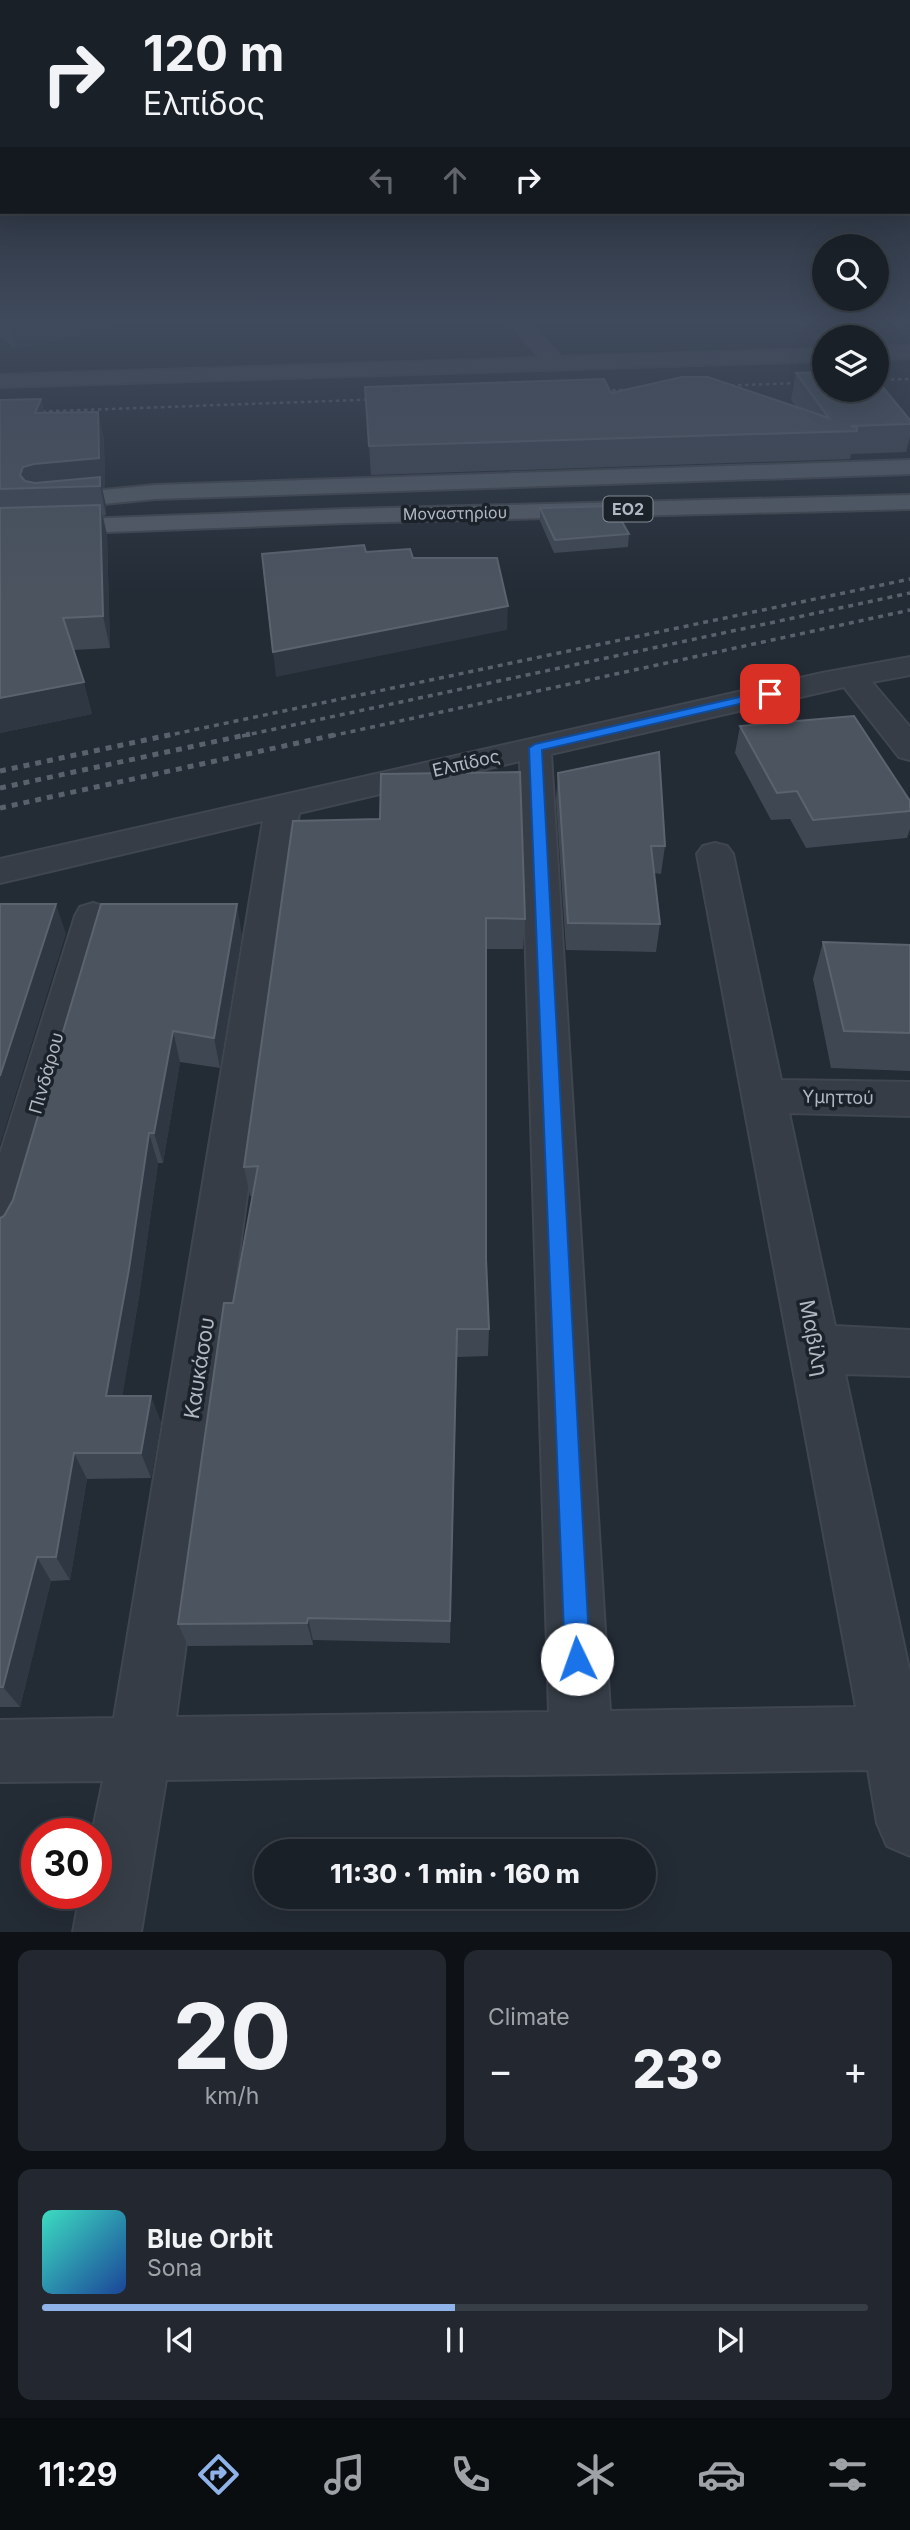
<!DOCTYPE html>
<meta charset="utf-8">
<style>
:root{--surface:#1a2028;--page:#232830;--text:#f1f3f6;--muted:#9fa3a8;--line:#383e45;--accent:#8fb3e9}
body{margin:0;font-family:Inter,sans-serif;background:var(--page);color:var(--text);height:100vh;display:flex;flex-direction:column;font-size:26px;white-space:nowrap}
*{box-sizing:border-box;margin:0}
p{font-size:23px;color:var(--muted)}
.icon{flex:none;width:38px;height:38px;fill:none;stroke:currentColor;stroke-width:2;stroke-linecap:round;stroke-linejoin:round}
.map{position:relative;height:1932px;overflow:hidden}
.details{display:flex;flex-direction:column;gap:18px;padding:18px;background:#0e1216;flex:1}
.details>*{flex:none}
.hud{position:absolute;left:0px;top:0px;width:910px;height:214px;box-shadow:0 7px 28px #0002,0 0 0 2px var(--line);background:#1a2028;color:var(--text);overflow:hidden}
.tools{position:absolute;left:812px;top:234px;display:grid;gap:14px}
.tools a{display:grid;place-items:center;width:77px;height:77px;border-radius:50%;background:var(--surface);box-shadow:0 7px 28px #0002,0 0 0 2px var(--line);font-size:35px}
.speed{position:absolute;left:21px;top:1818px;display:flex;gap:14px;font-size:35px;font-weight:700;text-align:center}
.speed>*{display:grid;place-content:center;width:91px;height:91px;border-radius:50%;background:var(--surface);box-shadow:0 7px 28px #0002,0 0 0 2px var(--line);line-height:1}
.speed .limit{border:10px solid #d22;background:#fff;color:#111}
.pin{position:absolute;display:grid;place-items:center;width:60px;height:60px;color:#fff;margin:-30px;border-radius:14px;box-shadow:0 4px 10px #0006}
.me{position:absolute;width:77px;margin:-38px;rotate:357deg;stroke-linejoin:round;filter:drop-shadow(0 0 5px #0008)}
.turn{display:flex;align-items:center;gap:24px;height:147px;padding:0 28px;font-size:32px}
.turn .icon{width:91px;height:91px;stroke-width:2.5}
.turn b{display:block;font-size:49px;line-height:60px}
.lanes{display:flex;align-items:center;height:66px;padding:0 28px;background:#0003;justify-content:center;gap:35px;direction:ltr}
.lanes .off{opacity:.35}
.big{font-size:52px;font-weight:800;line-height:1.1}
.details .tile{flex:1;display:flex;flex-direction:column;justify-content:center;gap:10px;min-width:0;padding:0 24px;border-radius:14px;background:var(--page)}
.details .dial{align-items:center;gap:0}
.dial b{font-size:91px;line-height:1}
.song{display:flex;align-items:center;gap:21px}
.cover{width:84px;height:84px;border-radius:10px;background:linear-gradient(135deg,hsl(170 70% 55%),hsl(220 70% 35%))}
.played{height:7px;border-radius:4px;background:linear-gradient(90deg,var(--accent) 50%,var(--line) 50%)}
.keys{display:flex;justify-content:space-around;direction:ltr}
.heat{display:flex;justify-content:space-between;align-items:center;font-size:38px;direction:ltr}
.details .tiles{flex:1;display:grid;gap:18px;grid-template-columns:1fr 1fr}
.tile:last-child{grid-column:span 2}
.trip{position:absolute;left:254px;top:1839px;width:402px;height:70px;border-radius:35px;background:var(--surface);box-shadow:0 7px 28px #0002,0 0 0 2px var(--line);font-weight:800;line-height:70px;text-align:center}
.tab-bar{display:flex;height:112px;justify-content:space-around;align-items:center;background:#0a0d10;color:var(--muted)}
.tab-bar .icon{width:49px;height:49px}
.tab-bar .active{color:var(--accent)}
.tab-bar b{font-size:32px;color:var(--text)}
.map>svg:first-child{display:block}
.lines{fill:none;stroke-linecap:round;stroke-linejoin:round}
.street-casing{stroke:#40464f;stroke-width:4}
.secondary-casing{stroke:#40464f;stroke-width:4}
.primary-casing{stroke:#40464f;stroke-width:4}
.street{fill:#363d46;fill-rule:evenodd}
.secondary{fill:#454c58;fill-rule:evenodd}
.primary{fill:#545c66;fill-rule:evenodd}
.rail-far2{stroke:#59616c;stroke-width:2.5;stroke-dasharray:3.5 3.5;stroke-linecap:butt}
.rail-far1{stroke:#59616c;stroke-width:3.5;stroke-dasharray:5 5;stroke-linecap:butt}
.rail{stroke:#59616c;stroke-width:5;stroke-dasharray:6 6;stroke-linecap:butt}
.wall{fill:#3f4753}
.shaded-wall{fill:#2e3742}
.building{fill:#4b545f;stroke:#5b636f;stroke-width:2}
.route{fill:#1a73e8;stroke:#114b97;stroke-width:2}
.labels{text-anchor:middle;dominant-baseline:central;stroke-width:7;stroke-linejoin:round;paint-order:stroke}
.shield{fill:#1c222a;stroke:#848b94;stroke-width:2}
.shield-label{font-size:16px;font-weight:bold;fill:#b1b8c2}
.far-street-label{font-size:16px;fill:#b1b8c2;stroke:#1c222a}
.street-label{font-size:18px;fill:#b1b8c2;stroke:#1c222a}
.near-street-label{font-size:21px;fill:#b1b8c2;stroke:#1c222a}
</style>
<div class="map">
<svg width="910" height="1932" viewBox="0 0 910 1932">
<rect width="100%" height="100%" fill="#232b35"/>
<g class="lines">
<g class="street-casing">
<g id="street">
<path d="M910,657V675L872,682L910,727V760L899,757L844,687L551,754L610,1711L856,1707L697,854L703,846L715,843L727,846L733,854L781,1080L910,1082V1116L789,1113L835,1326L910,1330V1376L845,1374L910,1673V1856L887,1846L877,1823L868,1770L166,1780L141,1932H73L80,1894H96V1834H92L103,1781L0,1782V1720L114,1718L263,821L0,883V859L822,673ZM520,761L549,1712L176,1717L299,813Z"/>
<polygon points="93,903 106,907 111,916 23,1229 16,1243 0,1249 0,1154 75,916 80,907"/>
</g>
</g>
<g class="secondary-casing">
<g id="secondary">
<polygon points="511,324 531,324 561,357 824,349 824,361 0,387 0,375 540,358"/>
<polygon points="910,346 910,358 877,359 877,347"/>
</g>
</g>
<g class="primary-casing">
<g id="primary">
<polygon points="910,460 910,474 155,499 52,509 43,507 40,502 43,497 52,495 155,485"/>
<polygon points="910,495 910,509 346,523 0,536 0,522 346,509"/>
</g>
</g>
<use href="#street" class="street"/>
<use href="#secondary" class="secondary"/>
<use href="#primary" class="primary"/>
<g class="rail-far2">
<polyline points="877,380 910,379"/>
<polyline points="717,386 824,382"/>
<polyline points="591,391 647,389"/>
<polyline points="0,413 385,399"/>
</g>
<g class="rail-far1">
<polyline points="165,736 910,579"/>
<polyline points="242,736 910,593"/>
<polyline points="331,736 910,610"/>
</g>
<g class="rail">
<polyline points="0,771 174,734"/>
<polyline points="0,788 250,734"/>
<polyline points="0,808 339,734"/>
</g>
</g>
<g class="wall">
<polygon points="0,324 111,324 112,329 15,349 1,337 0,337"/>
<polygon points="796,373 910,420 910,436 906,452 851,454 850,459 371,475 365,387 611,393 796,407 791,400"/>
<polygon points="41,399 44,413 98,412 104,440 105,487 102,488 106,506 106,515 103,516 107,535 110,648 74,650 92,714 0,733 0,400"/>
<polygon points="540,508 629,534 628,547 554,553 540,521"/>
<polygon points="740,726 910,801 910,829 907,838 806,848 790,819 771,820 735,753"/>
<polygon points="558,773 665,846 661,874 654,873 660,924 656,952 566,950 556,800"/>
<polygon points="293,821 525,919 523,949 486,949 486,1259 489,1329 488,1356 457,1357 450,1643 313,1640 313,1645 188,1646 178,1624 252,1196 250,1196 244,1167"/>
<polygon points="242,935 220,1068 180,1062 163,1163 158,1163 139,1297 122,1396 161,1422 151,1478 87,1479 70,1580 51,1581 20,1707 0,1707 0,1218 4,1216"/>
<polygon points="823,942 910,945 910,1071 831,1068 813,979"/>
</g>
<g class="shaded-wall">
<polygon points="9,324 111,324 112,329 15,349"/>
<polygon points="41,399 47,427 35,413"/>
<polygon points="98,412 104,440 105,487 102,488 106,506 106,515 100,486 24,488 20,475 23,467"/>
<polygon points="100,505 107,535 110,648 103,616"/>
<polygon points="508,606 507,630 276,677 273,652"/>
<polygon points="84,682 92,714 0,733 0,698"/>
<polygon points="56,904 66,934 0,1145 0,1076"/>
<polygon points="237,904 242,935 220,1068 214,1038"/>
<polygon points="173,1031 180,1062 163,1163 154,1133"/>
<polygon points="149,1133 158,1163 139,1297 118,1423 106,1396"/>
<polygon points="457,1329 457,1357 450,1643 450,1621"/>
<polygon points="151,1396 161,1422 151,1478 141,1453"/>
<polygon points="74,1453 87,1479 70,1580 56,1557"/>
<polygon points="37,1557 51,1581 20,1707 3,1687"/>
<polygon points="308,1618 313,1640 313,1645 307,1623"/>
</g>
<g class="building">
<polygon points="824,372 824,390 877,390 877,380 910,420 910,424 851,426 857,428 857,431 369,446 365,387 604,379 611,393 682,377 708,377 829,418 796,373"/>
<polygon points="41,399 35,413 98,412 99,458 34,464 23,467 20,475 25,481 35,483 100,477 100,486 0,489 0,400"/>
<polygon points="100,505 103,616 63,618 84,682 0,698 0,508"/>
<polygon points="613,506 629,534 555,540 540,508"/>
<polygon points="364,545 366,552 410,549 413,558 497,558 508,606 273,652 262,554"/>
<polygon points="854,716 910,801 910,811 813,820 797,791 777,793 740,726"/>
<polygon points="659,752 665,846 651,846 660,924 568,923 558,773"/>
<polygon points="520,772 525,919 486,918 486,1259 489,1329 457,1329 450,1621 308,1618 307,1623 178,1624 224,1303 233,1303 258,1166 244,1167 293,821 380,819 381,774"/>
<polygon points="0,904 56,904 0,1076"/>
<polygon points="101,904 237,904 214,1038 173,1031 154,1133 149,1133 129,1269 106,1396 151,1396 141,1453 74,1453 56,1557 37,1557 3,1687 0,1687 0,1218 4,1216 13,1200"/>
<polygon points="823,942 910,945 910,1033 844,1031"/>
</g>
<linearGradient id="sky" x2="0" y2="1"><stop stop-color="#13181d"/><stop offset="0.54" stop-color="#3f4a5c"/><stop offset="1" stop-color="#3f4a5c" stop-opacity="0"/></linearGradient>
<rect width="910" height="595" fill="url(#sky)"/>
<polygon class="route" points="770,690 774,691 774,696 542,750 590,1659 586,1668 577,1672 569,1668 565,1659 529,748 535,744"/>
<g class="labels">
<rect class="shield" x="603.5" y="496.5" width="49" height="25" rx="5"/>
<g class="shield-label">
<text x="628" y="509">ΕΟ2</text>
</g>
<g class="far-street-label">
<text transform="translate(455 513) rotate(-1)">Μοναστηρίου</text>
</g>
<g class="street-label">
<text transform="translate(466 763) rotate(-13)">Ελπίδος</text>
<text transform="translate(46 1073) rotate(-74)">Πινδάρου</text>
<text transform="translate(838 1097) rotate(1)">Υμηττού</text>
</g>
<g class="near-street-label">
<text transform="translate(814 1338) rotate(79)">Μαβίλη</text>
<text transform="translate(199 1368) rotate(-81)">Καυκάσου</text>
</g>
</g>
</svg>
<div class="tools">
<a><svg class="icon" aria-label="search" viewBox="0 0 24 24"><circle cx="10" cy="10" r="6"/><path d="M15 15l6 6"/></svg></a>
<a><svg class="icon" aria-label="layers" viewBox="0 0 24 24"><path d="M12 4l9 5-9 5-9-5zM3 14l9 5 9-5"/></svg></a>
</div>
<div class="speed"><div class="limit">30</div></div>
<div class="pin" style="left:770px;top:694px;background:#d93025"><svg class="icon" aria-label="arrive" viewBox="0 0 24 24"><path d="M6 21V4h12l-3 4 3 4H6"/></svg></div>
<svg class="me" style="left:577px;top:1659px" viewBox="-20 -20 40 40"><circle r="19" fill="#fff"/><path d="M0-13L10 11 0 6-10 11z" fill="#1a73e8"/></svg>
<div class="trip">11:30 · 1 min · 160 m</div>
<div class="hud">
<div class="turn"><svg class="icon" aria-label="right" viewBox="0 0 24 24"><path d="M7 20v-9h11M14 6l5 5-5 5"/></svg><div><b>120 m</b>Ελπίδος</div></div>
<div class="lanes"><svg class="icon off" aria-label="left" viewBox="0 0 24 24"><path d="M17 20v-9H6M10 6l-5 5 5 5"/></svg><svg class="icon off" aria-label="ahead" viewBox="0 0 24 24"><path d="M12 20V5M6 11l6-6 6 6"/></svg><svg class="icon" aria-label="right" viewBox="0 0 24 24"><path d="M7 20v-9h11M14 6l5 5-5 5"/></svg></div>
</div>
</div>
<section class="details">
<div class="tiles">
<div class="tile dial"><b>20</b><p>km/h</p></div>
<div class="tile"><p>Climate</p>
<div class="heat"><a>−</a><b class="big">23°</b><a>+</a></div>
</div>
<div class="tile">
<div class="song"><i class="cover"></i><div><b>Blue Orbit</b><p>Sona</p></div></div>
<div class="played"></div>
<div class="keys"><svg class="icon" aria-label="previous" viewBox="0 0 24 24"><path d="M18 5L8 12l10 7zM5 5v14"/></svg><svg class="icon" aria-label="pause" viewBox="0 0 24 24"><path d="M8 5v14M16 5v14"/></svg><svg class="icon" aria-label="next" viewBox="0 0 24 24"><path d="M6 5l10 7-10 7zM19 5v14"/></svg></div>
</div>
</div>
</section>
<nav class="tab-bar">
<b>11:29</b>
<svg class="icon active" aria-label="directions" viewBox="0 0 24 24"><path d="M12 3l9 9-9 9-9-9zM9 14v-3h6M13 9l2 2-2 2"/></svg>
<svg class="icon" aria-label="music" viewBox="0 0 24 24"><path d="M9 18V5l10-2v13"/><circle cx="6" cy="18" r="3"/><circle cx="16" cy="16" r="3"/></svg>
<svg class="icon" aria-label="phone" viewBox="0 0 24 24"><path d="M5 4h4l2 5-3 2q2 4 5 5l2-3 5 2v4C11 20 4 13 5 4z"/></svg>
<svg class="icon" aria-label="climate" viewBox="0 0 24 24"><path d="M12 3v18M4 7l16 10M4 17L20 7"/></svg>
<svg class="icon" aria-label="car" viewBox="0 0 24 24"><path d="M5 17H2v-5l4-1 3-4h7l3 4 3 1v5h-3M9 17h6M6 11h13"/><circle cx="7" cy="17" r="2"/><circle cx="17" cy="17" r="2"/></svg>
<svg class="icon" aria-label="filters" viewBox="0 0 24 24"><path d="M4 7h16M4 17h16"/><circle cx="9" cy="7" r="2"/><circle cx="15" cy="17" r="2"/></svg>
</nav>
